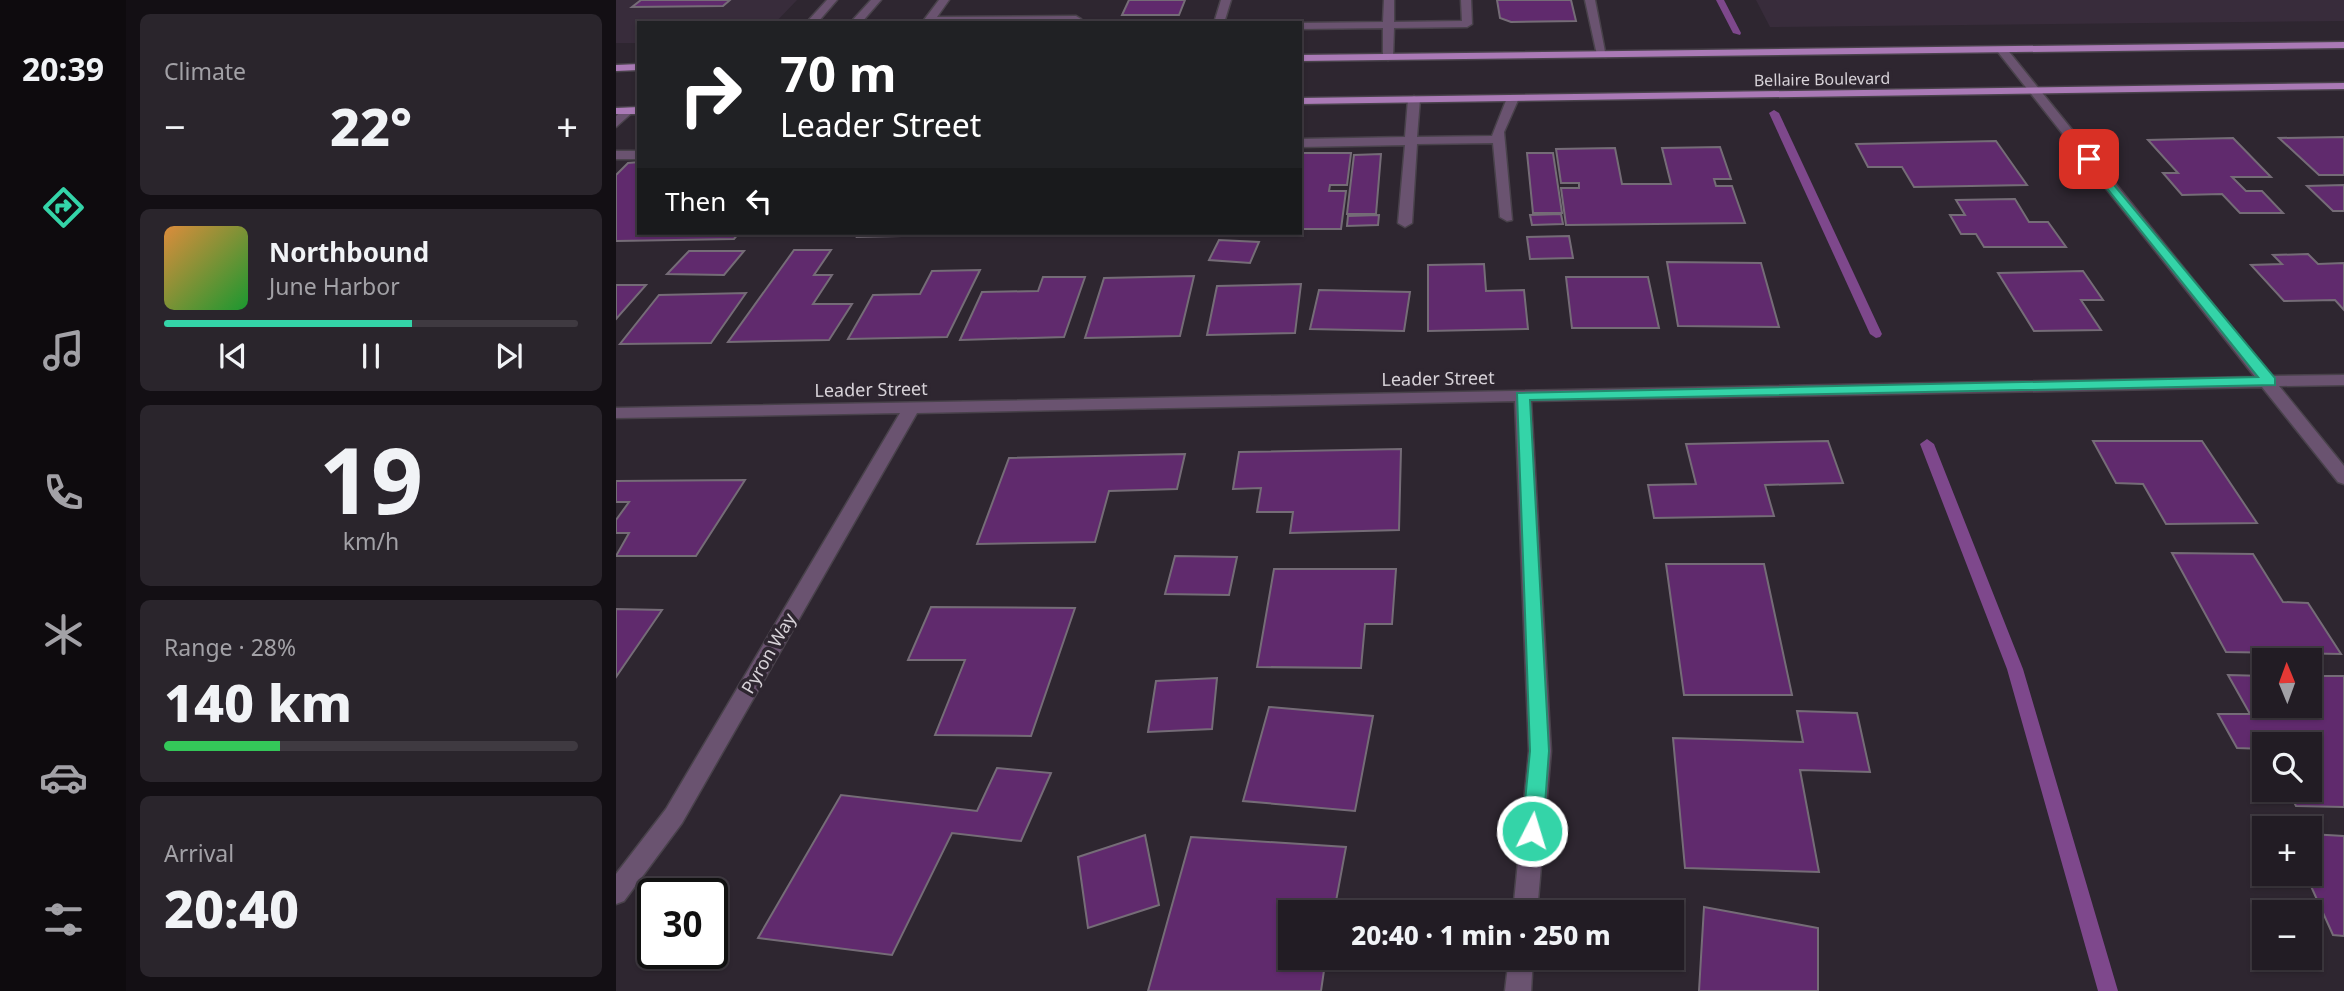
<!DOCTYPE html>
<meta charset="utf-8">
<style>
:root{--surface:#221c24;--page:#2a252c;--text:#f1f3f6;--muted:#a2a1a6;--line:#3f3a41;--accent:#34d4a8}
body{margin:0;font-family:"Noto Sans",sans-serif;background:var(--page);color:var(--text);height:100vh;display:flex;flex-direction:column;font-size:26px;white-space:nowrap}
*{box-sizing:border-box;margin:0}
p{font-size:23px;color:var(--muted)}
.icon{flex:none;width:38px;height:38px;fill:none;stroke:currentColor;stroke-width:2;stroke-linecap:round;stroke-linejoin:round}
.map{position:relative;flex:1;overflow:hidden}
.drawer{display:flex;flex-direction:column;gap:14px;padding:14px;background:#130f14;width:490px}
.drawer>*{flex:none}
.hud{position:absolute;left:21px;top:21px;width:665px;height:214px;border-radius:0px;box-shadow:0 2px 5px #0004,0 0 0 2px var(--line);background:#202124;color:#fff;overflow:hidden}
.needle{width:46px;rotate:359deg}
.tools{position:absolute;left:1636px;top:648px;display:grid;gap:14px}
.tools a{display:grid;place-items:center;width:70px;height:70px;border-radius:0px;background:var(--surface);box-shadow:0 2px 5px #0004,0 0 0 2px var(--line);font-size:35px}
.speed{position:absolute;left:21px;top:878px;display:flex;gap:14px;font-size:35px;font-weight:700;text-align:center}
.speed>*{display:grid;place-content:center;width:91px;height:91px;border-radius:50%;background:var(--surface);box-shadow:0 2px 5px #0004,0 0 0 2px var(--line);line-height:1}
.speed .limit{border:4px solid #111;border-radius:10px;background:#fff;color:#111}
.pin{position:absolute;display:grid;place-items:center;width:60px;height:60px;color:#fff;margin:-30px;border-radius:14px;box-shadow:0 4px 10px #0006}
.me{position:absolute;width:77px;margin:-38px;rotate:5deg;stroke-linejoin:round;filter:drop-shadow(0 0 5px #0008)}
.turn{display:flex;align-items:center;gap:24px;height:147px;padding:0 28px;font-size:32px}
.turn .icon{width:91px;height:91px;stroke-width:2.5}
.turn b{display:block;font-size:49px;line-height:60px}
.then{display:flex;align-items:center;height:66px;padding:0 28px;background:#0003;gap:14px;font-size:26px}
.big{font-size:52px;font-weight:800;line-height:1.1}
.drawer .tile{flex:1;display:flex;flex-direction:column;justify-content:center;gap:10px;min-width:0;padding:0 24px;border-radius:10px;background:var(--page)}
.drawer .dial{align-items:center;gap:0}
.dial b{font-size:91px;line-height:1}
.song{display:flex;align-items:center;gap:21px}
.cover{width:84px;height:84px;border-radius:10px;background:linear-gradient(135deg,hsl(30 70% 55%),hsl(130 70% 35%))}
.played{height:7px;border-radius:4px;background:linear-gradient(90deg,var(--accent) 60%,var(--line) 60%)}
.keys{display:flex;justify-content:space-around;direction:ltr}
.heat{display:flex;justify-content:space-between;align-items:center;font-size:38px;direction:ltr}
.charge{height:10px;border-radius:5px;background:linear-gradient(90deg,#34c759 28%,var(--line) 0)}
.trip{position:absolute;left:662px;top:900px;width:406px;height:70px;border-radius:0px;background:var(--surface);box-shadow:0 2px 5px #0004,0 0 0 2px var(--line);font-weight:800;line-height:70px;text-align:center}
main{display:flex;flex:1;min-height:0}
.tab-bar{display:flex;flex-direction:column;width:126px;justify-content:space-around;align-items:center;background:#0e0b0e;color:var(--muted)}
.tab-bar .icon{width:49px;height:49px}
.tab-bar .current{color:var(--accent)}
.tab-bar b{font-size:32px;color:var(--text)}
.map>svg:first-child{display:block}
.built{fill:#382c3b}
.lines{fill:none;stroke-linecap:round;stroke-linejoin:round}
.stream{fill:#7e488c;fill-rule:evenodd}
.building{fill:#602a6d;stroke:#756c77;stroke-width:2}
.minor-casing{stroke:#49424b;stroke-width:3}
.major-casing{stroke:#49424b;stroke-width:3}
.minor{fill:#6a5370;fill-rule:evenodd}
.major{fill:#aa7ab6;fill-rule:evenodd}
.route{fill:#34d4a8;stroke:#228a6d;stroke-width:2}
.labels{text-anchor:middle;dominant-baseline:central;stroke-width:7;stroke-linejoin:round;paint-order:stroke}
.far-street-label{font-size:16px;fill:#d7d2d8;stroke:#2e2630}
.street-label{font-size:18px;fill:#d7d2d8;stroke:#2e2630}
</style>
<main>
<nav class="tab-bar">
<b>20:39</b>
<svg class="icon current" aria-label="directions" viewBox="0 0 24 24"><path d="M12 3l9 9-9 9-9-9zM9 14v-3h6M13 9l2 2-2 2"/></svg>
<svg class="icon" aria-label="music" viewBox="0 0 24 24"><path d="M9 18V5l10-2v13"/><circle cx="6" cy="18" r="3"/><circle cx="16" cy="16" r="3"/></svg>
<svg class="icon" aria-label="phone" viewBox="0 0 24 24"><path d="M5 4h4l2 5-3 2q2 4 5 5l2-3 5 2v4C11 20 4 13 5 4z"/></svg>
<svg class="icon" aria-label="climate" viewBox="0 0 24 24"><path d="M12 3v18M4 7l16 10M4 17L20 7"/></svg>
<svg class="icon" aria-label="car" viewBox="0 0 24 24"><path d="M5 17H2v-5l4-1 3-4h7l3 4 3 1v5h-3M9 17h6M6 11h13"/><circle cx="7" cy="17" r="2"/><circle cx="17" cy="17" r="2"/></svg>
<svg class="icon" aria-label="filters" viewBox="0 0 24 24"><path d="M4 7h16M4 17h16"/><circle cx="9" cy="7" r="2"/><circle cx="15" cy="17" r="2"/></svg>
</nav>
<section class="drawer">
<div class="tile"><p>Climate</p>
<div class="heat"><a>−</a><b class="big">22°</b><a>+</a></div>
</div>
<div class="tile">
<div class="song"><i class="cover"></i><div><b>Northbound</b><p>June Harbor</p></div></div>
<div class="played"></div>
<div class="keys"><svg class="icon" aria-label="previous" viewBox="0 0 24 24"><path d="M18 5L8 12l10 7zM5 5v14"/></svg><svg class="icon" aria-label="pause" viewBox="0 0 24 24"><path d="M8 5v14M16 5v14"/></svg><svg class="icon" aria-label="next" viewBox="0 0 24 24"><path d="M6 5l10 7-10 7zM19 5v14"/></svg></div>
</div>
<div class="tile dial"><b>19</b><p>km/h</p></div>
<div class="tile"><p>Range · 28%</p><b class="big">140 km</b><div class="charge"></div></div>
<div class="tile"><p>Arrival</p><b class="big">20:40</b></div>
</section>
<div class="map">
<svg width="1728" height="991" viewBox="0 0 1728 991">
<rect width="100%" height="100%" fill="#2e2630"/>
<g class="built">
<polygon points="0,0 181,0 159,23 23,23 23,43 0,43"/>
<polygon points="1140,0 1728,0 1728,21 1154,27"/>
</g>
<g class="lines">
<g class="stream">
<polygon points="1100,0 1108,0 1125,33 1124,35 1117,33"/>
<polygon points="1158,110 1163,113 1266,334 1264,337 1260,338 1254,334 1153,113"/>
<polygon points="1311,439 1318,444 1407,669 1502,991 1482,991 1391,669 1304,444"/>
</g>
</g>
<g class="building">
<polygon points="25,0 114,0 107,6 16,7"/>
<polygon points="513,0 569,0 563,15 506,15"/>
<polygon points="881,0 955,0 960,21 895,22 884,18"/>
<polygon points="1728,137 1728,175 1703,175 1663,138"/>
<polygon points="1617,138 1655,177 1616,177 1630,191 1646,191 1667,213 1624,213 1606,194 1566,195 1547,173 1562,173 1532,140"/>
<polygon points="1380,141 1411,185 1298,187 1286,167 1252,167 1240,144"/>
<polygon points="1104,147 1115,179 1098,179 1100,186 1116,186 1129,223 950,225 945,188 963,188 963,183 945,183 940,149 999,148 1006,184 1055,184 1046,148"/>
<polygon points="684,153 735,153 731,185 714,185 713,191 730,191 725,229 684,229"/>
<polygon points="911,153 937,153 946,213 917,213"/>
<polygon points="765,154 760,214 731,214 738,155"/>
<polygon points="23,162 23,233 123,233 118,239 0,241 0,175 12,163"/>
<polygon points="1728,185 1728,211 1717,211 1691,186"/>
<polygon points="1399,199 1413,222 1432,222 1450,247 1368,247 1360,234 1345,234 1334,215 1349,215 1340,200"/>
<polygon points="945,214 947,224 916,225 914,215"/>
<polygon points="763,215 762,225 731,226 732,216"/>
<polygon points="243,233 425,233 241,237"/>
<polygon points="953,236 957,258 914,259 911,237"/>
<polygon points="603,240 643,242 634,263 593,260"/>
<polygon points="178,250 215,250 198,275 216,275 197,304 236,304 213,340 112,342"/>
<polygon points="73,251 128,251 108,275 51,274"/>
<polygon points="1692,254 1702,264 1728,263 1728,310 1719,300 1668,301 1635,265 1666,264 1657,255"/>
<polygon points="1051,262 1145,263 1163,327 1062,326"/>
<polygon points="868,264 870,291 908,290 912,329 812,331 812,265"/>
<polygon points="364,270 331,337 232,339 257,295 304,294 316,271"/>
<polygon points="1467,271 1487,300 1465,300 1485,330 1418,331 1382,273"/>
<polygon points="578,276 564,336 469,338 488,278"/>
<polygon points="427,277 469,277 448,337 344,340 366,292 422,291"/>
<polygon points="950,277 1032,277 1043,328 956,328"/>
<polygon points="685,284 679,333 591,335 601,286"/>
<polygon points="0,285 30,285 0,319"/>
<polygon points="703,290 794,292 788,331 694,329"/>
<polygon points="130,293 95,343 4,344 43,295"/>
<polygon points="1212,441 1227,483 1149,485 1158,516 1038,518 1032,485 1080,484 1070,444"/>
<polygon points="1477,441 1586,441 1641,523 1550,524 1527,484 1500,483"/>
<polygon points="785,449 783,530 674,533 677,512 641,512 645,488 617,489 623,452"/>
<polygon points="569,454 561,489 493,491 479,542 361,544 393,458"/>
<polygon points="129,480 80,556 0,556 13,533 0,533 0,520 13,502 0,502 0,481"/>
<polygon points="1556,553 1637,554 1667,602 1692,603 1725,654 1610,652"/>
<polygon points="559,556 621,557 613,595 549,594"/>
<polygon points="1050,564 1148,564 1176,695 1068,695"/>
<polygon points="658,569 780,569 776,624 749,624 745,668 641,667"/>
<polygon points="315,607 459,608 415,736 319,735 349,660 292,660"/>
<polygon points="0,609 46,610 0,677"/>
<polygon points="1612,675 1648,676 1648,705 1694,705 1694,676 1728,676 1728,807 1680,806 1671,789 1694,789 1694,744 1648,744 1648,749 1621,748 1602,714 1634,714"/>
<polygon points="601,678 596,729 532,732 540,681"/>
<polygon points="653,707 757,716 739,811 627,801"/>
<polygon points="1181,711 1241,713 1254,772 1184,770 1203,872 1069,868 1057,738 1187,742"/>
<polygon points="381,768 435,773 405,841 336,833 276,955 142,938 225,795 361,811"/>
<polygon points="1694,834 1728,836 1728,936 1717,935 1689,873 1694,873"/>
<polygon points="529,835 543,905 472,928 462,857"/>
<polygon points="575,837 730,847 718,912 674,912 674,957 710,957 705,991 532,991"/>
<polygon points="1088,907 1202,928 1202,991 1083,991"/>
</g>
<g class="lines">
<g class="minor-casing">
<g id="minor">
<polygon points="211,0 221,0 201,23 190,23"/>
<polygon points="255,0 265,0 245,23 234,23"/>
<polygon points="323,0 333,0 321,17 460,16 465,19 462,23 309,22 308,20"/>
<polygon points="605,0 615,0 608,23 598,23"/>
<polygon points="768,0 778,0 778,22 846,21 845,0 855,0 856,24 851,27 778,28 777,57 772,60 767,57 767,28 684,29 684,23 767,22"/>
<polygon points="969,0 979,0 990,57 981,55"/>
<polygon points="1386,47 1390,48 1655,376 1728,375 1728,385 1663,386 1728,466 1728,484 1722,482 1646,387 915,401 935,751 921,912 897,912 913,751 899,401 301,413 66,823 8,901 0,904 0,874 50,809 284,413 0,418 0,408 1639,377 1382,52 1382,48"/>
<polygon points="798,96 804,99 801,137 876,136 891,98 901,96 903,98 888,132 896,220 891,221 884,217 877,143 801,144 796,223 789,227 782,223 789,145 684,147 684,139 789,137 792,99"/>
<polygon points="8,109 18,111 0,127 0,116"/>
<rect x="0" y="151" width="23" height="8"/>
<polygon points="893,957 917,957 915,991 889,991"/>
</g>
</g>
<g class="major-casing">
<g id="major">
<polygon points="1728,42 1728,48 684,61 684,55"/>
<polygon points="23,64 23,70 0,71 0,65"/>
<polygon points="1728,83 1728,89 684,104 684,98"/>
<polygon points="23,107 23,114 0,114 0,108"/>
</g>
</g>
<use href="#minor" class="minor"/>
<use href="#major" class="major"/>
</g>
<polygon class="route" points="1473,155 1659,378 1659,385 914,400 933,751 927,831 924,838 916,840 909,838 906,831 914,751 901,393 1642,377 1469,161 1467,159"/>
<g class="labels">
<g class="far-street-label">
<text transform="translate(1206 79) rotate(-1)">Bellaire Boulevard</text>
</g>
<g class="street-label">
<text transform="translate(822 378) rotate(-1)">Leader Street</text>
<text transform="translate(255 389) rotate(-1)">Leader Street</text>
<text transform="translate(152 653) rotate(-60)">Pyron Way</text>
</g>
</g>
</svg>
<div class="tools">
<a><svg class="needle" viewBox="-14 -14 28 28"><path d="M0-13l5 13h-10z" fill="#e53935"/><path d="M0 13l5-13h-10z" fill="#a2a1a6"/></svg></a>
<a><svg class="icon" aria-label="search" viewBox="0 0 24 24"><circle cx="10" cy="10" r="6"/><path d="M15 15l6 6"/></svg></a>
<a>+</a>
<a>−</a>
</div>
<div class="speed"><div class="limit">30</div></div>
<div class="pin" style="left:1473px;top:159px;background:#d93025"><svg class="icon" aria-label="arrive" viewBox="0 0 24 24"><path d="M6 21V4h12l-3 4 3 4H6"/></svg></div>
<svg class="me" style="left:916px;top:831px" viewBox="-20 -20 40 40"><circle r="17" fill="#34d4a8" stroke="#fff" stroke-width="3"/><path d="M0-11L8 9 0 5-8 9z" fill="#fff"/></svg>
<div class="trip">20:40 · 1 min · 250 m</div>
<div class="hud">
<div class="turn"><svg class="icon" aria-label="right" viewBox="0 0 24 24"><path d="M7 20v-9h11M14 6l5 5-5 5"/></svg><div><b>70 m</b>Leader Street</div></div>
<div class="then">Then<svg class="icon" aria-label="left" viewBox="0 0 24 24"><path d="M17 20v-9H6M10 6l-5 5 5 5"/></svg></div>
</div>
</div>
</main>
